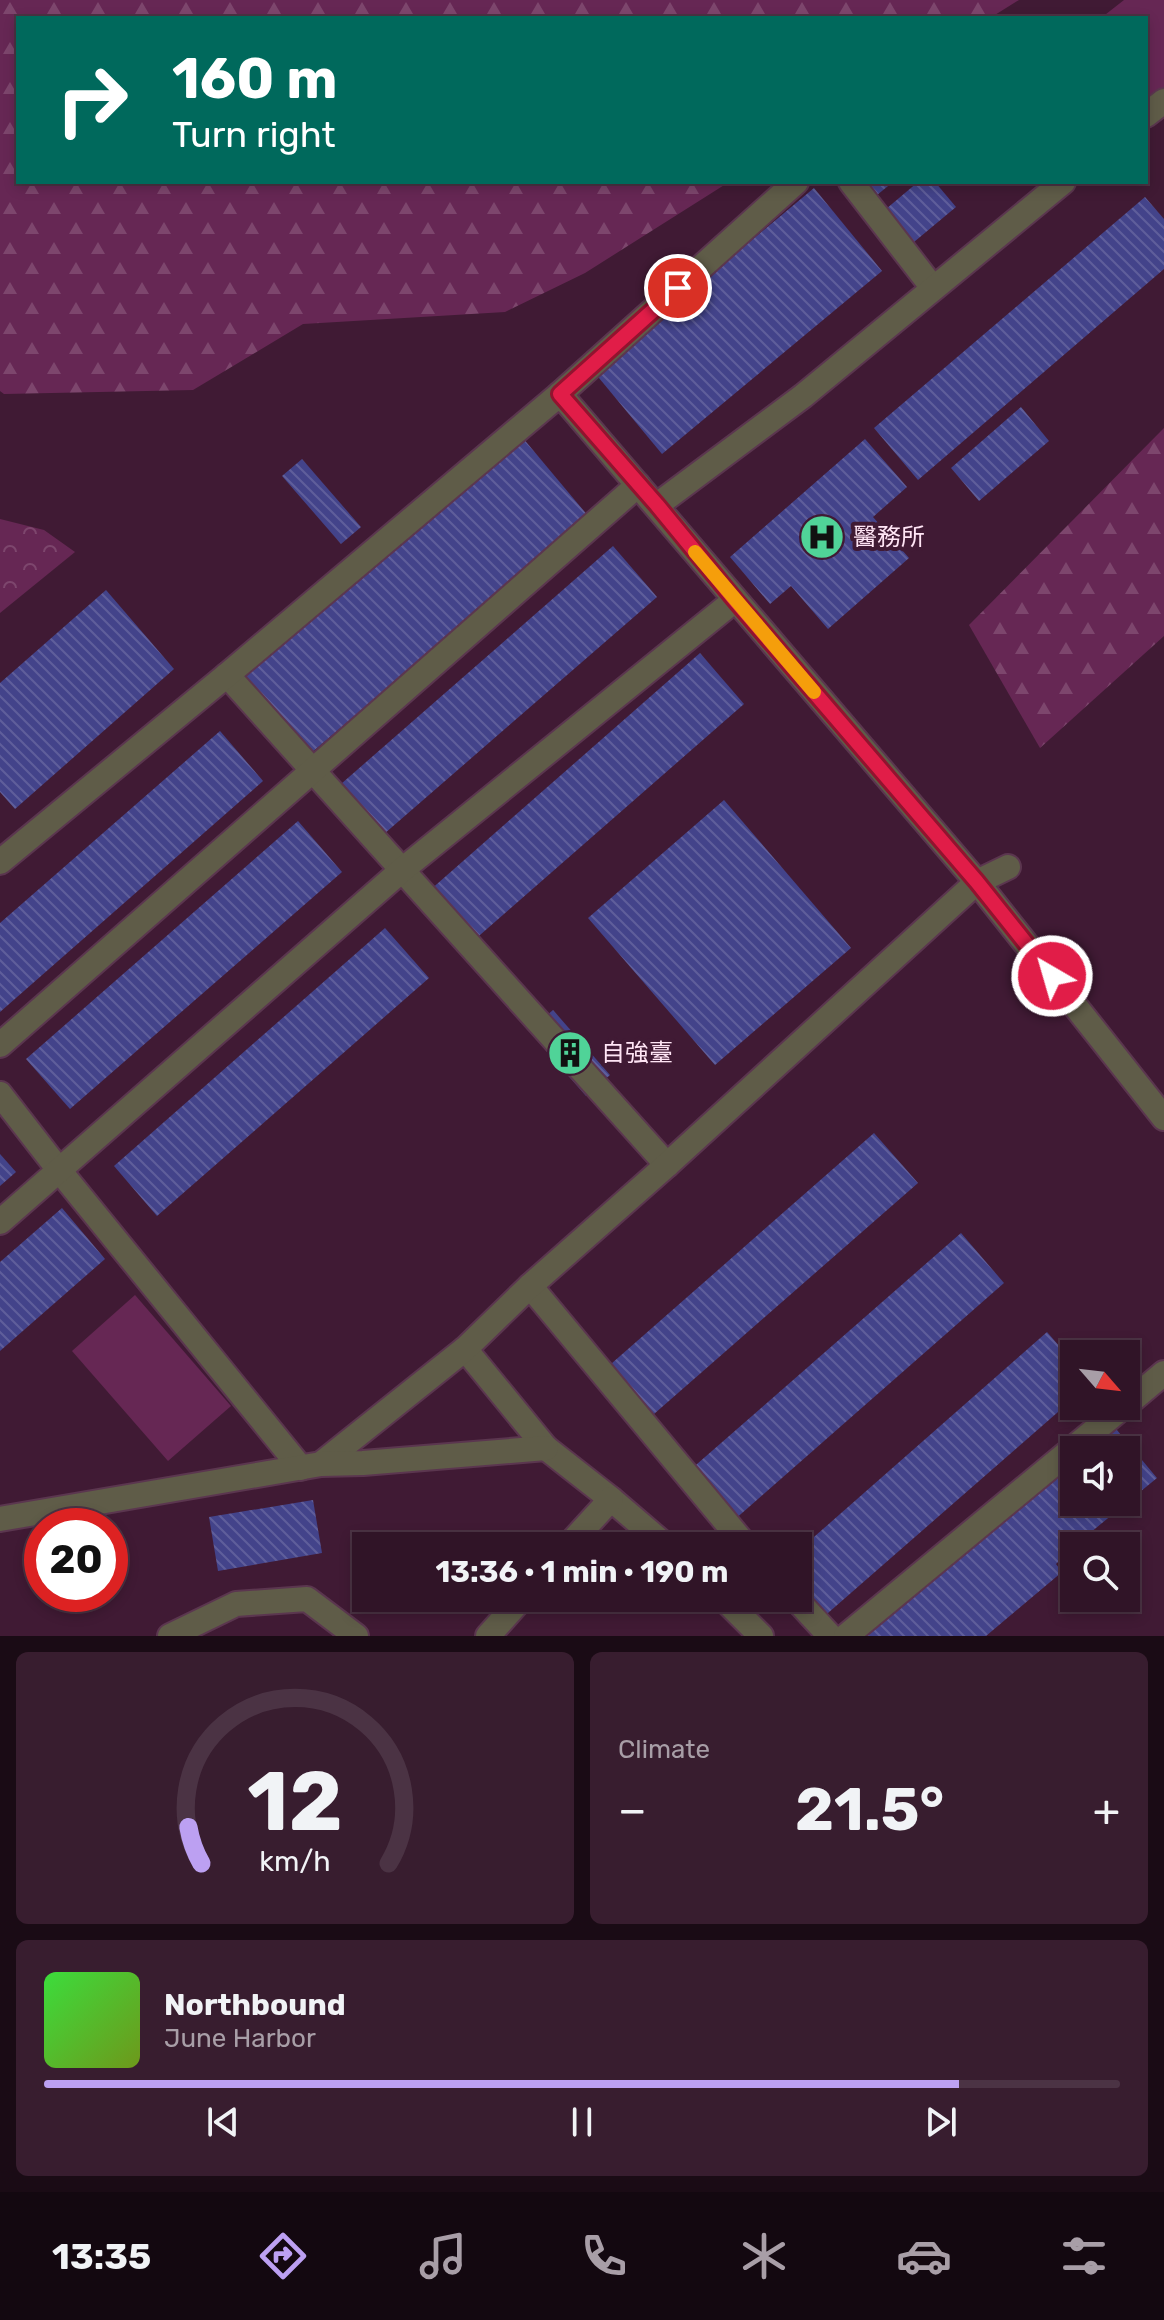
<!DOCTYPE html>
<meta charset="utf-8">
<style>
:root{--surface:#301427;--page:#381d2f;--text:#f1f3f6;--muted:#a89ea7;--line:#4b3344;--accent:#bca0f2}
body{margin:0;font-family:Rubik,"Noto Sans TC",sans-serif;background:var(--page);color:var(--text);height:100vh;display:flex;flex-direction:column;font-size:30px;white-space:nowrap}
*{box-sizing:border-box;margin:0}
p{font-size:26px;color:var(--muted)}
.icon{flex:none;width:44px;height:44px;fill:none;stroke:currentColor;stroke-width:2;stroke-linecap:round;stroke-linejoin:round}
.map{position:relative;height:1636px;overflow:hidden}
.details{display:flex;flex-direction:column;gap:16px;padding:16px;background:#1a0b15;flex:1}
.details>*{flex:none}
.top-card{position:absolute;left:16px;top:16px;width:1132px;height:168px;border-radius:0px;box-shadow:0 4px 12px #0003,0 0 0 2px var(--line);background:#00695c;color:#fff;overflow:hidden}
.needle{width:52px;rotate:118deg}
.controls{position:absolute;left:1060px;top:1340px;display:grid;gap:16px}
.controls a{display:grid;place-items:center;width:80px;height:80px;border-radius:0px;background:var(--surface);box-shadow:0 4px 12px #0003,0 0 0 2px var(--line);font-size:40px}
.speed{position:absolute;left:24px;top:1508px;display:flex;gap:16px;font-size:40px;font-weight:700;text-align:center}
.speed>*{display:grid;place-content:center;width:104px;height:104px;border-radius:50%;background:var(--surface);box-shadow:0 4px 12px #0003,0 0 0 2px var(--line);line-height:1}
.speed .limit{border:12px solid #d22;background:#fff;color:#111}
.pin{position:absolute;display:grid;place-items:center;width:68px;height:68px;color:#fff;margin:-34px;border:4px solid #fff;border-radius:50%;box-shadow:0 2px 8px #0007}
.me{position:absolute;width:88px;margin:-44px;rotate:322deg;stroke-linejoin:round;filter:drop-shadow(0 0 6px #0008)}
.turn{display:flex;align-items:center;gap:28px;height:168px;padding:0 24px;font-size:36px}
.turn .icon{width:104px;height:104px;stroke-width:2.5}
.turn b{display:block;font-size:56px;line-height:68px}
.big{font-size:60px;font-weight:700;line-height:1.1}
.details .widget{flex:1;display:flex;flex-direction:column;justify-content:center;gap:12px;min-width:0;padding:0 28px;border-radius:12px;background:var(--page)}
.details .dial{align-items:center;gap:0}
.dial svg{height:208px;overflow:visible;fill:none;stroke:var(--line);stroke-width:7;stroke-linecap:round;text-anchor:middle}
.dial text{fill:var(--text);stroke:none}
.song{display:flex;align-items:center;gap:24px}
.cover{width:96px;height:96px;border-radius:12px;background:linear-gradient(135deg,hsl(120 70% 55%),hsl(80 70% 35%))}
.played{height:8px;border-radius:4px;background:linear-gradient(90deg,var(--accent) 85%,var(--line) 85%)}
.keys{display:flex;justify-content:space-around;direction:ltr}
.heat{display:flex;justify-content:space-between;align-items:center;font-size:44px;direction:ltr}
.details .tiles{flex:1;display:grid;gap:16px;grid-template-columns:1fr 1fr}
.widget:last-child{grid-column:span 2}
.trip{position:absolute;left:352px;top:1532px;width:460px;height:80px;border-radius:0px;background:var(--surface);box-shadow:0 4px 12px #0003,0 0 0 2px var(--line);font-weight:700;line-height:80px;text-align:center}
.dock{display:flex;height:128px;justify-content:space-around;align-items:center;background:#130810;color:var(--muted)}
.dock .icon{width:56px;height:56px}
.dock .on{color:var(--accent)}
.dock b{font-size:36px;color:var(--text)}
.map>svg:first-child{display:block}
.grass{fill:#662754}
.forest{fill:url(#forest-firs)}
.park{fill:url(#park-crowns)}
.building{fill:url(#building-back-hatch)}
.lines{fill:none;stroke-linecap:round;stroke-linejoin:round}
.minor-casing{stroke:#5b364f;stroke-width:28}
.minor{stroke:#5f5c48;stroke-width:24}
.route-casing{stroke:#92132f;stroke-width:20}
.route{stroke:#e11d48;stroke-width:14}
.slow{stroke:#f59e0b;stroke-width:14}
.labels{text-anchor:middle;dominant-baseline:central;stroke-width:8;stroke-linejoin:round;paint-order:stroke}
.poi-label{font-size:24px;fill:#ffe5f5;stroke:#401a34;text-anchor:start}
</style>
<div class="map">
<svg width="1164" height="1636" viewBox="0 0 1164 1636">
<defs>
<pattern id="forest-firs" width="22" height="20" patternUnits="userSpaceOnUse" patternTransform="scale(2)"><rect width="22" height="20" fill="#662754"/><path d="M5 1l3.5 6h-7zM16 11l3.5 6h-7z" fill="#7d466d"/></pattern>
<pattern id="park-crowns" width="20" height="18" patternUnits="userSpaceOnUse" patternTransform="scale(2)"><rect width="20" height="18" fill="#662754"/><path d="M2 6a3 3 0 1 1 6 0M12 15a3 3 0 1 1 6 0" fill="none" stroke="#7d466d"/></pattern>
<pattern id="building-back-hatch" width="6" height="6" patternUnits="userSpaceOnUse" patternTransform="scale(2)"><rect width="6" height="6" fill="#43438a"/><path d="M-1 5l2 2M0 0l6 6M5-1l2 2" fill="none" stroke="#5f5e9b"/></pattern>
</defs>
<rect width="100%" height="100%" fill="#401a34"/>
<g class="grass">
<polygon points="1124,0 1164,0 1164,87 1146,101 1146,18 1101,18"/>
<polygon points="135,1295 231,1406 168,1461 72,1351"/>
</g>
<g class="forest">
<polygon points="0,0 1019,0 990,18 18,18 18,182 729,182 585,273 505,312 303,324 193,390 4,394 0,391"/>
<polygon points="1164,428 1164,636 1040,748 969,625"/>
</g>
<polygon class="park" points="0,519 44,530 75,552 0,613"/>
<g class="building">
<polygon points="867,182 893,182 877,195"/>
<polygon points="918,182 935,182 956,207 914,242 886,209"/>
<polygon points="814,188 882,271 662,454 594,372"/>
<polygon points="1145,197 1164,219 1164,269 918,480 874,428"/>
<polygon points="1021,407 1049,441 979,501 951,468"/>
<polygon points="522,437 589,517 310,754 243,675"/>
<polygon points="865,439 907,487 873,517 909,558 828,629 791,586 770,604 730,557"/>
<polygon points="302,459 361,527 341,544 282,476"/>
<polygon points="613,546 657,597 384,834 341,784"/>
<polygon points="106,590 174,669 15,809 0,792 0,683"/>
<polygon points="700,653 744,704 472,942 429,891"/>
<polygon points="220,731 263,781 0,1012 0,923"/>
<polygon points="724,800 851,948 715,1065 588,918"/>
<polygon points="298,821 342,872 70,1109 26,1059"/>
<polygon points="385,928 429,978 157,1216 114,1166"/>
<polygon points="553,1010 610,1075 586,1096 529,1031"/>
<polygon points="874,1133 918,1183 646,1421 603,1371"/>
<polygon points="0,1154 16,1172 0,1186"/>
<polygon points="62,1208 105,1259 0,1351 0,1262"/>
<polygon points="961,1233 1004,1283 733,1521 689,1471"/>
<polygon points="1047,1332 1074,1363 1074,1398 820,1620 798,1596 798,1551"/>
<polygon points="1116,1429 1157,1478 1074,1546 1056,1564 1062,1572 986,1636 859,1636 1008,1511 1012,1516 1074,1464 1074,1502 1126,1502 1126,1450 1091,1450"/>
<polygon points="313,1500 322,1553 218,1571 209,1517"/>
</g>
<g class="lines">
<g class="minor-casing">
<g id="minor">
<polyline points="1146,115 1164,101"/>
<polyline points="851,182 933,288"/>
<polyline points="560,394 796,182"/>
<polyline points="657,505 803,396 1063,182"/>
<polyline points="227,675 667,1165"/>
<polyline points="0,862 227,675 560,394 977,882 1164,1118"/>
<polyline points="0,1045 638,485"/>
<polyline points="0,1094 59,1170 301,1468"/>
<polyline points="0,1222 402,870 735,600"/>
<polyline points="530,1286 746,1546"/>
<polyline points="465,1349 546,1448 611,1499 666,1546"/>
<polyline points="1126,1405 1164,1373"/>
<polyline points="321,1464 465,1349 530,1286 667,1165 977,882 1008,867"/>
<polyline points="0,1519 321,1464 363,1463 546,1448"/>
<polyline points="568,1546 611,1499"/>
<polyline points="723,1598 761,1636"/>
<polyline points="795,1598 830,1636"/>
<polyline points="170,1636 236,1604 307,1599 356,1636"/>
<polyline points="488,1636 522,1598"/>
<polyline points="846,1636 1124,1406"/>
</g>
</g>
<use href="#minor" class="minor"/>
</g>
<g class="lines">
<g class="route-casing">
<polyline id="route" points="678,288 560,394 657,505 735,600 977,882 1052,976"/>
</g>
<use href="#route" class="route"/>
<polyline class="slow" points="695,552 814,692"/>
</g>
<defs>
<g id="hospital-disc" transform="scale(2.3)"><circle r="9.5" fill="#50d398" stroke="#401a34"/><path d="M-5-5h3v3.5h4V-5h3V5h-3V1.5h-4V5h-3Z" fill="#111"/></g>
<g id="building-disc" transform="scale(2.3)"><circle r="9.5" fill="#50d398" stroke="#401a34"/><path d="M-4-6H4V6H1V3H-1V6H-4ZM-2.5-4.3h1.7v1.8h-1.7ZM.8-4.3h1.7v1.8H.8ZM-2.5-1h1.7V.8h-1.7ZM.8-1h1.7V.8H.8Z" fill="#111"/></g>
</defs>
<g fill-rule="evenodd">
<use href="#hospital-disc" x="822" y="537"/>
<use href="#building-disc" x="570" y="1053"/>
</g>
<g class="labels">
<g class="poi-label">
<text x="853" y="537">醫務所</text>
<text x="601" y="1053">自強臺</text>
</g>
</g>
</svg>
<div class="controls">
<a><svg class="needle" viewBox="-14 -14 28 28"><path d="M0-13l5 13h-10z" fill="#e53935"/><path d="M0 13l5-13h-10z" fill="#a89ea7"/></svg></a>
<a><svg class="icon" aria-label="sound" viewBox="0 0 24 24"><path d="M4 9h4l5-4v14l-5-4H4zM17 9q2 3 0 6"/></svg></a>
<a><svg class="icon" aria-label="search" viewBox="0 0 24 24"><circle cx="10" cy="10" r="6"/><path d="M15 15l6 6"/></svg></a>
</div>
<div class="speed"><div class="limit">20</div></div>
<div class="pin" style="left:678px;top:288px;background:#d93025"><svg class="icon" aria-label="arrive" viewBox="0 0 24 24"><path d="M6 21V4h12l-3 4 3 4H6"/></svg></div>
<svg class="me" style="left:1052px;top:976px" viewBox="-20 -20 40 40"><circle r="17" fill="#e11d48" stroke="#fff" stroke-width="3"/><path d="M0-11L8 9 0 5-8 9z" fill="#fff"/></svg>
<div class="trip">13:36 · 1 min · 190 m</div>
<div class="top-card">
<div class="turn"><svg class="icon" aria-label="right" viewBox="0 0 24 24"><path d="M7 20v-9h11M14 6l5 5-5 5"/></svg><div><b>160 m</b>Turn right</div></div>
</div>
</div>
<section class="details">
<div class="tiles">
<div class="widget dial"><svg viewBox="0 0 100 80">
<path d="M14 69A42 42 0 1 1 86 69"/>
<path d="M14 69A42 42 0 0 1 9 55" stroke="#bca0f2"/>
<text x="50" y="56" font-size="32" font-weight="700">12</text>
<text x="50" y="72" font-size="11">km/h</text>
</svg></div>
<div class="widget"><p>Climate</p>
<div class="heat"><a>−</a><b class="big">21.5°</b><a>+</a></div>
</div>
<div class="widget">
<div class="song"><i class="cover"></i><div><b>Northbound</b><p>June Harbor</p></div></div>
<div class="played"></div>
<div class="keys"><svg class="icon" aria-label="previous" viewBox="0 0 24 24"><path d="M18 5L8 12l10 7zM5 5v14"/></svg><svg class="icon" aria-label="pause" viewBox="0 0 24 24"><path d="M8 5v14M16 5v14"/></svg><svg class="icon" aria-label="next" viewBox="0 0 24 24"><path d="M6 5l10 7-10 7zM19 5v14"/></svg></div>
</div>
</div>
</section>
<nav class="dock">
<b>13:35</b>
<svg class="icon on" aria-label="directions" viewBox="0 0 24 24"><path d="M12 3l9 9-9 9-9-9zM9 14v-3h6M13 9l2 2-2 2"/></svg>
<svg class="icon" aria-label="music" viewBox="0 0 24 24"><path d="M9 18V5l10-2v13"/><circle cx="6" cy="18" r="3"/><circle cx="16" cy="16" r="3"/></svg>
<svg class="icon" aria-label="phone" viewBox="0 0 24 24"><path d="M5 4h4l2 5-3 2q2 4 5 5l2-3 5 2v4C11 20 4 13 5 4z"/></svg>
<svg class="icon" aria-label="climate" viewBox="0 0 24 24"><path d="M12 3v18M4 7l16 10M4 17L20 7"/></svg>
<svg class="icon" aria-label="car" viewBox="0 0 24 24"><path d="M5 17H2v-5l4-1 3-4h7l3 4 3 1v5h-3M9 17h6M6 11h13"/><circle cx="7" cy="17" r="2"/><circle cx="17" cy="17" r="2"/></svg>
<svg class="icon" aria-label="filters" viewBox="0 0 24 24"><path d="M4 7h16M4 17h16"/><circle cx="9" cy="7" r="2"/><circle cx="15" cy="17" r="2"/></svg>
</nav>
